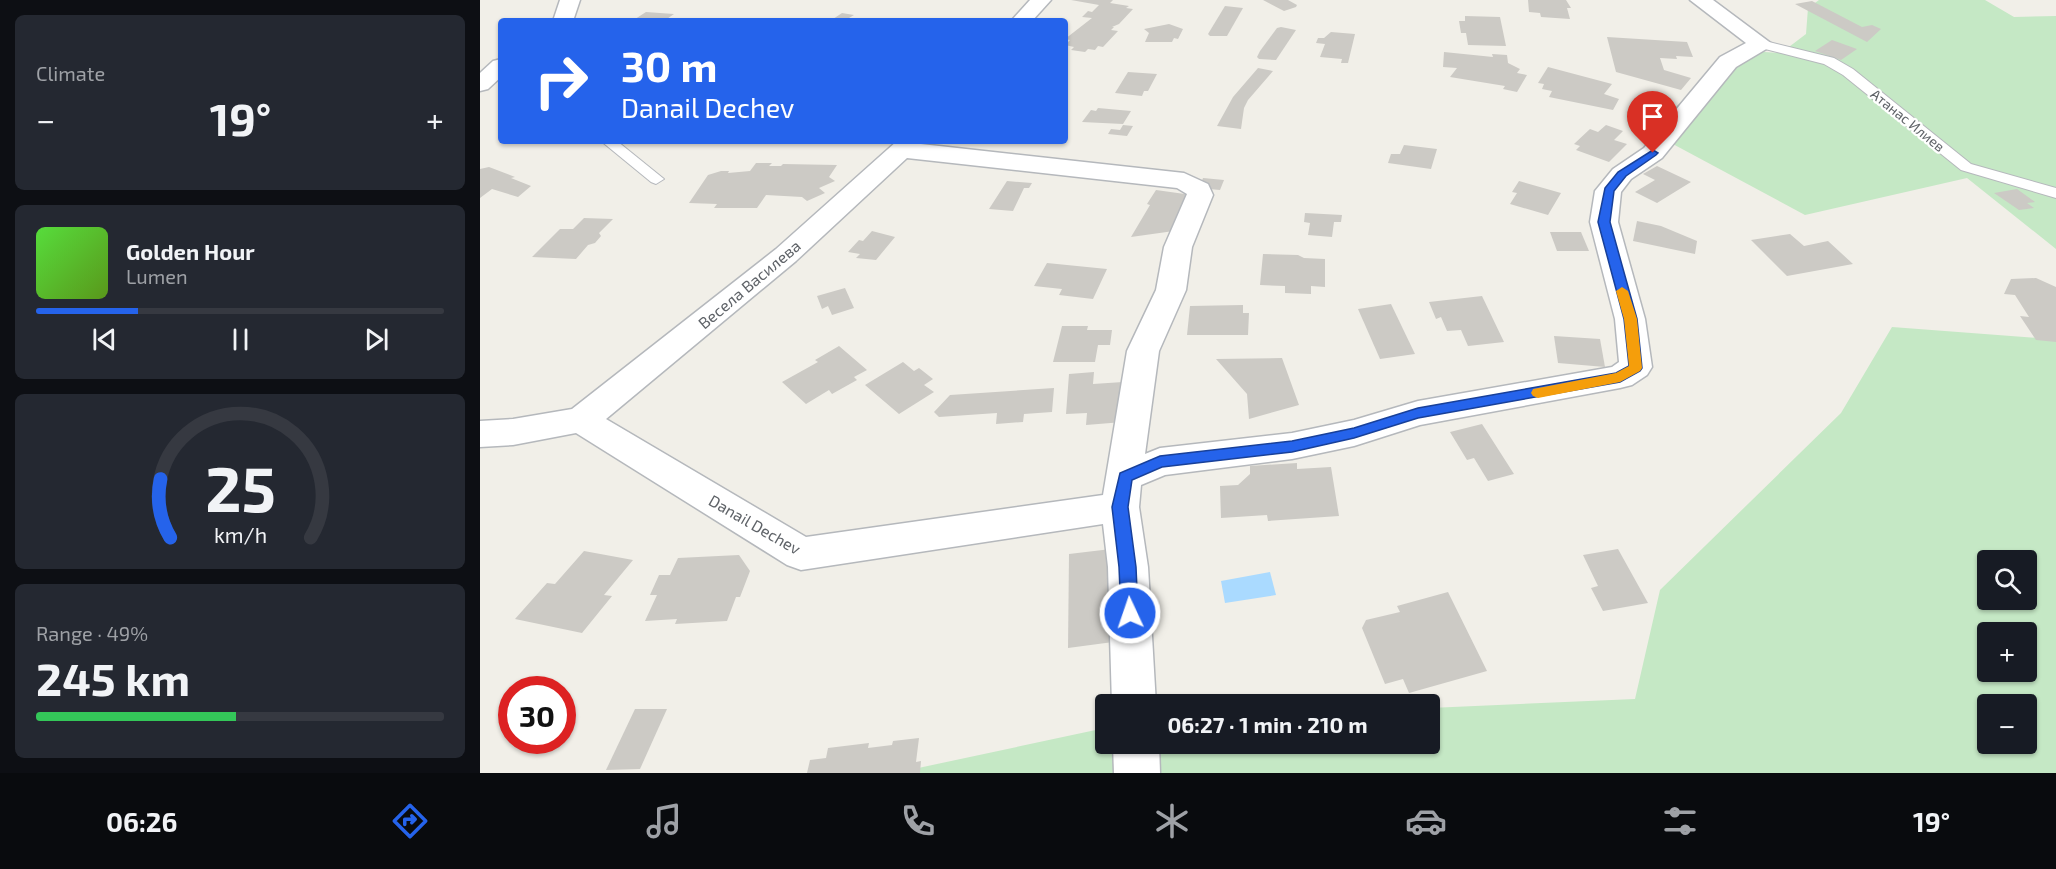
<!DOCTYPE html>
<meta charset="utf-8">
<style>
:root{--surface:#171b24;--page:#242831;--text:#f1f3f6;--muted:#9ea1a6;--line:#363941;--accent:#2563eb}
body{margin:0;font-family:"Exo 2",sans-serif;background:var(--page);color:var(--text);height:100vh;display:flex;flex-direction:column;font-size:22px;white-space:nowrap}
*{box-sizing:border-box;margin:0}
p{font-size:20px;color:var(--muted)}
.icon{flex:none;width:33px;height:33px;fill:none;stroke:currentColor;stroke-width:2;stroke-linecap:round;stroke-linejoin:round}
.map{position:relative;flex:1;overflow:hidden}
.panel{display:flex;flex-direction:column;gap:15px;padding:15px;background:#0d0f14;width:480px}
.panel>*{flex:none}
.guide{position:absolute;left:18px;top:18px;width:570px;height:126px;border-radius:6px;box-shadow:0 2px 4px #0004;background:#2563eb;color:#fff;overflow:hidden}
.fabs{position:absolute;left:1497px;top:550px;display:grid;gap:12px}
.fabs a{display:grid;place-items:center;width:60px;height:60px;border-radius:6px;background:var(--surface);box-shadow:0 2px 4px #0004;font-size:30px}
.speed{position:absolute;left:18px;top:676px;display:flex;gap:12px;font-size:30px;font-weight:700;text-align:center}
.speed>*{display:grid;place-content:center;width:78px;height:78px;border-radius:50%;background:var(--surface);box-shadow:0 2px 4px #0004;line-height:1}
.speed .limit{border:9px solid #d22;background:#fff;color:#111}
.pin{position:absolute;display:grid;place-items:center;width:51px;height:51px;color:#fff;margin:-62px -26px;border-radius:50% 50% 50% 0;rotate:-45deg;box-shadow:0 0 6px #0007}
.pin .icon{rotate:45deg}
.me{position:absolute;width:66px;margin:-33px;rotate:357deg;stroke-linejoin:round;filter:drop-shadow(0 0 4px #0008)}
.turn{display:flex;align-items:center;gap:21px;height:126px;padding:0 24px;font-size:27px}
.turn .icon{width:78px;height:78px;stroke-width:2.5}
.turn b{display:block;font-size:42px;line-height:51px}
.big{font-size:45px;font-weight:700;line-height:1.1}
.panel .tile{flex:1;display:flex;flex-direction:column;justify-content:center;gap:9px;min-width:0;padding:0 21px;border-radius:9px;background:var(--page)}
.panel .dial{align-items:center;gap:0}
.dial svg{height:156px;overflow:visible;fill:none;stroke:var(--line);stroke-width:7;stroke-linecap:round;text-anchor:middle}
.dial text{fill:var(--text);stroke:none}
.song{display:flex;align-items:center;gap:18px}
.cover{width:72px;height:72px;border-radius:9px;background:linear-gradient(135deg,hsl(110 70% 55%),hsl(90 70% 35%))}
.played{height:6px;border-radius:3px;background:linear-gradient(90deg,var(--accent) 25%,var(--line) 25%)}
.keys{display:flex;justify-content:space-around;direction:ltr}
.heat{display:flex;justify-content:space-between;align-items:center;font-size:33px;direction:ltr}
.charge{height:9px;border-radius:4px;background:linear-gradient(90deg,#34c759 49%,var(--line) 0)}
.trip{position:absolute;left:615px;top:694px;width:345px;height:60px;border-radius:6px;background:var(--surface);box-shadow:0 2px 4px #0004;font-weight:700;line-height:60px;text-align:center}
.menu{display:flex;height:96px;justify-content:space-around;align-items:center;background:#090b0e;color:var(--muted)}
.menu .icon{width:42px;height:42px}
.menu .current{color:var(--accent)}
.menu b{font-size:27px;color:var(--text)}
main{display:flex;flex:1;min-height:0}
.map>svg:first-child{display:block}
.green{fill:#c5e8c5;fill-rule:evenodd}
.water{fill:#aadaff}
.building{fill:#cccac5}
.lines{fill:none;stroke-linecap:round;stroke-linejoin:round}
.lane-casing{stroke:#b5b8bc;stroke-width:2}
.street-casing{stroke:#b5b8bc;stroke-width:3}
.lane{fill:#fff;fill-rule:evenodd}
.street{fill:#fff;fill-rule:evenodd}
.route{fill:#2563eb;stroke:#184099;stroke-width:1.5}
.slow{fill:#f59e0b}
.labels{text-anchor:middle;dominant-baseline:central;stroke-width:4.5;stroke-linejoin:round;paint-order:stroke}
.far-street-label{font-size:14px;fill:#5f6368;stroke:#fff}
.street-label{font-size:16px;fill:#5f6368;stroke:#fff}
</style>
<main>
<section class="panel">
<div class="tile"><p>Climate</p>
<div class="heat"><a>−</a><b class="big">19°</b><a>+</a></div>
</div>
<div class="tile">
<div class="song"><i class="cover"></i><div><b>Golden Hour</b><p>Lumen</p></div></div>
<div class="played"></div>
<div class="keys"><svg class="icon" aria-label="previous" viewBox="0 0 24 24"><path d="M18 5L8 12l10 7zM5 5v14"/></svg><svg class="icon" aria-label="pause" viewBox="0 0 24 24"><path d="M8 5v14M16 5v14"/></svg><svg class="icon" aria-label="next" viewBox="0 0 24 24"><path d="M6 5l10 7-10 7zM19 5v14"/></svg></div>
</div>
<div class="tile dial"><svg viewBox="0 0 100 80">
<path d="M14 69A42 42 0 1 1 86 69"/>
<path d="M14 69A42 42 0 0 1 9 39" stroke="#2563eb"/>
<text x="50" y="56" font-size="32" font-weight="700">25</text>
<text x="50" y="72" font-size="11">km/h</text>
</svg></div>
<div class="tile"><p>Range · 49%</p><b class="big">245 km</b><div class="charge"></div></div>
</section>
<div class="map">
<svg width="1576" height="773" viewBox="0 0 1576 773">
<rect width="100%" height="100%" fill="#f1efe8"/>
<g class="green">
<polygon points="1339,0 1505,0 1534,17 1576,16 1576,249 1487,178 1325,215 1163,128 1243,76 1253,50 1301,53 1326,34 1328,8"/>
<path d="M1412,327L1559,338L1576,334V773H415L625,728L626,744H950V708L1155,699L1180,590L1361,413ZM1508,561H1546V600H1508ZM1508,633H1546V672H1508ZM1508,705H1546V744H1508Z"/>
</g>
<polygon class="water" points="790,572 796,595 745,603 741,581"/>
<g class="building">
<polygon points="591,0 633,0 630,3 649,6 646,8 653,9 639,24 632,27 634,27 631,30 638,31 623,47 618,46 615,50 608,49 605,52 591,50 594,47 585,45 590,40 585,39 612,18 602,17 608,11 612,12 619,5"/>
<polygon points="783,0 808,0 817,5 816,7 804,11"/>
<polygon points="1048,0 1086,0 1091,8 1087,8 1090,19 1061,17 1060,13 1049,12"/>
<polygon points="1332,1 1382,27 1392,25 1401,29 1387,42 1315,4"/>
<polygon points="745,6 763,8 747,36 730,36 728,34"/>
<polygon points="166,12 194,14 184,21 152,21"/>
<polygon points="362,13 374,15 369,18 377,21 350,21"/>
<polygon points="985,16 1020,17 1026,46 988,45 986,33 981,33 979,21 985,21"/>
<polygon points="689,24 703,29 698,39 694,38 692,42 665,42 669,33 664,29"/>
<polygon points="801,27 816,30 796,60 779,59 777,57 780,51 797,28"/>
<polygon points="851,32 875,34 868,63 861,63 862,59 840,57 845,44 836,43 838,38 844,38"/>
<polygon points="1127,37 1207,42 1213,57 1196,56 1197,59 1180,58 1184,70 1211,78 1201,90 1136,72"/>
<polygon points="1352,40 1377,49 1361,60 1335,51"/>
<polygon points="964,52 1013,57 1012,54 1027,55 1028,63 1040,69 1037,73 1047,75 1037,92 1023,89 1025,86 970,77 977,68 963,67"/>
<polygon points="1068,67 1132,84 1124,94 1139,99 1133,110 1069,97 1072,91 1062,89 1064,84 1058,83"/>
<polygon points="778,68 793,71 768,100 764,108 761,129 737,126 753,97"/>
<polygon points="648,72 677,74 668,91 664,91 662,96 635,93"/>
<polygon points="618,108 651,111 643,124 602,122 611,110 616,111"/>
<polygon points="643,125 653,126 647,136 628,134 631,129 640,130"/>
<polygon points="1126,125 1143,131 1134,140 1147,144 1129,162 1096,150 1100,146 1094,144 1110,129 1118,132"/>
<polygon points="924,145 957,149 951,169 908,163 911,154 920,154"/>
<polygon points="276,163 292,163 289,166 301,166 303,164 357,165 349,177 355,181 339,188 345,193 327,201 322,197 286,195 277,208 234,208 237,204 209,203 228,175 241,171 249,171 248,173 270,171"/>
<polygon points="1177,166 1211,182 1177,203 1155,192 1175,180 1163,174"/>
<polygon points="9,167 35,177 31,178 51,186 38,197 12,189 0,198 0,169"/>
<polygon points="723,178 744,180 740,190 719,188"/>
<polygon points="527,181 552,183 549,188 544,188 533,211 509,209"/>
<polygon points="1039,181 1081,193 1068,215 1030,204 1037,193 1032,192"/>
<polygon points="1537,189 1555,202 1547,203 1554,208 1539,210 1514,193"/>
<polygon points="676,190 719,196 701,230 651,237 670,205 667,204"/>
<polygon points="825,213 862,215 861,222 854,222 852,237 828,235 830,223 824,222"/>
<polygon points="104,218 133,219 119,233 121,236 115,243 108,245 96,259 52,257 80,229 93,229"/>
<polygon points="1157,221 1181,226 1217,241 1215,254 1153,241"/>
<polygon points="392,231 415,237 396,260 376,258 380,254 368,252 379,240 383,241"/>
<polygon points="1070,232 1101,232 1109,251 1077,251"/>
<polygon points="1310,234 1324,246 1348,241 1373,264 1307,276 1271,240"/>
<polygon points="783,254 818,255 824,258 845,259 845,287 831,286 831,294 805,293 805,286 780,285"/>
<polygon points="567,263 627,269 613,299 579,295 582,289 554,286"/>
<polygon points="1556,278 1576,287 1576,342 1556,340 1540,316 1549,317 1535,295 1524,294 1531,279"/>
<polygon points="365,288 374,308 352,315 348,306 342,309 337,296"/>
<polygon points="1002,296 1024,342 988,346 981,330 967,331 961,317 956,319 949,302"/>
<polygon points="911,304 935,354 900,359 878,309"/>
<polygon points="763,305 763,313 769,313 768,335 707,335 710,306"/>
<polygon points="582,326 608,326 607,330 632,330 630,345 618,345 615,362 573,362"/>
<polygon points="1074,336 1120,339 1125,367 1078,363"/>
<polygon points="359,346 387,370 374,377 377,380 352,394 349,390 326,404 302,382 338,362 335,360"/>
<polygon points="802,358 819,405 769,419 767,394 736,359"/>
<polygon points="423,362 434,371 439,368 453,379 444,385 454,392 419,414 385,385"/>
<polygon points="614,372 613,384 643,382 643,422 606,425 607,413 586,414 589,374"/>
<polygon points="574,388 572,412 544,414 543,422 516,424 517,413 459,417 454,412 470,395"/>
<polygon points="1002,424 1034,474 1008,481 994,458 987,460 970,432"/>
<polygon points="817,463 817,469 851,467 859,516 788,521 787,515 741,518 740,486 758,485 770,474 770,466"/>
<polygon points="631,549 633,642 588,648 589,554"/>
<polygon points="1138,549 1168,603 1123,611 1111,588 1118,586 1103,555"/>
<polygon points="104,551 153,560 124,595 132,596 102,633 35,619 67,583 75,584"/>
<polygon points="259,555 270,571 260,597 256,597 247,621 195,624 197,619 165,621 177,595 170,595 179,575 190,575 198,558"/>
<polygon points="968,592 1007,671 929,693 923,679 905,684 882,628 886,620 920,612 917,606"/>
<polygon points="155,709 187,709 160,769 126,770"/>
<polygon points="439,738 436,762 441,761 440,773 327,773 330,760 346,758 348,748 389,743 388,748 412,745 413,741"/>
</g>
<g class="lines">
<g class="lane-casing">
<g id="lane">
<polygon points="1281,40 1354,58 1373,69 1491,164 1576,188 1576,198 1481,170 1363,75 1344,64 1277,47 1275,44 1277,41"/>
<polygon points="121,141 137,141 184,179 176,184 171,182"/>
</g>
</g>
<g class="street-casing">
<g id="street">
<polygon points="80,0 100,0 93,21 73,21"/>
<polygon points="550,0 571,0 552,21 531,21"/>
<path d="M1210,0H1233L1292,44L1288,48L1256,67L1182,158L1151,179L1141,192L1138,222L1165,319L1172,367L1167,375L1152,385L1140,388L940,425L874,446L812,459L685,475L661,485L659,507L668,567L676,705H632L628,567L623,524L321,570L307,565L96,433L33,445L0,447V421L33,419L92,409L296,249L417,141H443L441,144L704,173L728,184L733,195L712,247L706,290L679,351L665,454L680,448L812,433L874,420L938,401L1132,367L1139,362L1135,319L1110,222L1115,191L1133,169L1164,148L1240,57L1266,43ZM427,158L697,188L707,194L684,247L676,290L647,351L623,495L326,537L126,419L316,261Z"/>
<polygon points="21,59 21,77 8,89 0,91 0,73 13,61"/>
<polygon points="633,744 679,744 680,773 634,773"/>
</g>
</g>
<use href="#lane" class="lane"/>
<use href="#street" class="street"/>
</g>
<polygon class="route" points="1173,150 1178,153 1176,155 1146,176 1134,191 1130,222 1157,319 1162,368 1160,371 1140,382 938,418 874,438 812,452 682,467 652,480 648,507 656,567 658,613 656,618 650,621 644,618 641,613 639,567 632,507 640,473 680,456 812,441 874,428 938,408 1136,373 1149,366 1144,319 1118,222 1125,188 1138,172"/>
<polygon class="slow" points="1142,287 1148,291 1157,319 1162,368 1160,371 1140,382 1058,398 1053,396 1051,393 1053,389 1136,373 1149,366 1144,319 1136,291"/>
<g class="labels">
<g class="far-street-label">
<text transform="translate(1428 120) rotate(39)">Атанас Илиев</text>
</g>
<g class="street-label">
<text transform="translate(269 284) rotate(-40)">Весела Василева</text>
<text transform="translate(275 524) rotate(30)">Danail Dechev</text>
</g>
</g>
</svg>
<div class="fabs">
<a><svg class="icon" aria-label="search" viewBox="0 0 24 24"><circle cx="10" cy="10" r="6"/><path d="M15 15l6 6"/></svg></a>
<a>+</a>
<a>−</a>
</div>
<div class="speed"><div class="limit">30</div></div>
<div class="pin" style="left:1173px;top:153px;background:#d93025"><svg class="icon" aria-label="arrive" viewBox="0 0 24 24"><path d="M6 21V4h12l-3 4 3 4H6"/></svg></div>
<svg class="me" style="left:650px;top:613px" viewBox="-20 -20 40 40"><circle r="17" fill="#2563eb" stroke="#fff" stroke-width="3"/><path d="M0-11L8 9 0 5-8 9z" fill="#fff"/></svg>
<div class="trip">06:27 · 1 min · 210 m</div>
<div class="guide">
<div class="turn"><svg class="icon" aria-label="right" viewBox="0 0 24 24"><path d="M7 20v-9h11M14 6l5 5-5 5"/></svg><div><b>30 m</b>Danail Dechev</div></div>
</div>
</div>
</main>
<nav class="menu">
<b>06:26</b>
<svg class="icon current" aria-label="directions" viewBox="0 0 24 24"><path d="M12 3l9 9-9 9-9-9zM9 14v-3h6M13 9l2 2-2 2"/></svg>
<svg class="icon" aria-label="music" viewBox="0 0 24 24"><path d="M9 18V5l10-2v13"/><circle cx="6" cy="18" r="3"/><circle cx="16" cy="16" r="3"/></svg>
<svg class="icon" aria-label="phone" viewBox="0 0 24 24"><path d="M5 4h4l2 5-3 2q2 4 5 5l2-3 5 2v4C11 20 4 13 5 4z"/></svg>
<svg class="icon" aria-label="climate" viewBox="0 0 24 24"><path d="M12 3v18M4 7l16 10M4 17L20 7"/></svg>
<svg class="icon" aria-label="car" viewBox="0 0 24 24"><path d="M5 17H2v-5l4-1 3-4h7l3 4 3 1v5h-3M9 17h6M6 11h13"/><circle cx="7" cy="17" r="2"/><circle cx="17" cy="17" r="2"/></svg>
<svg class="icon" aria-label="filters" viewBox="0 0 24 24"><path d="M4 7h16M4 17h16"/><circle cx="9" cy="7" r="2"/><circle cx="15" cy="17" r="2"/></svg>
<b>19°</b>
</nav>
